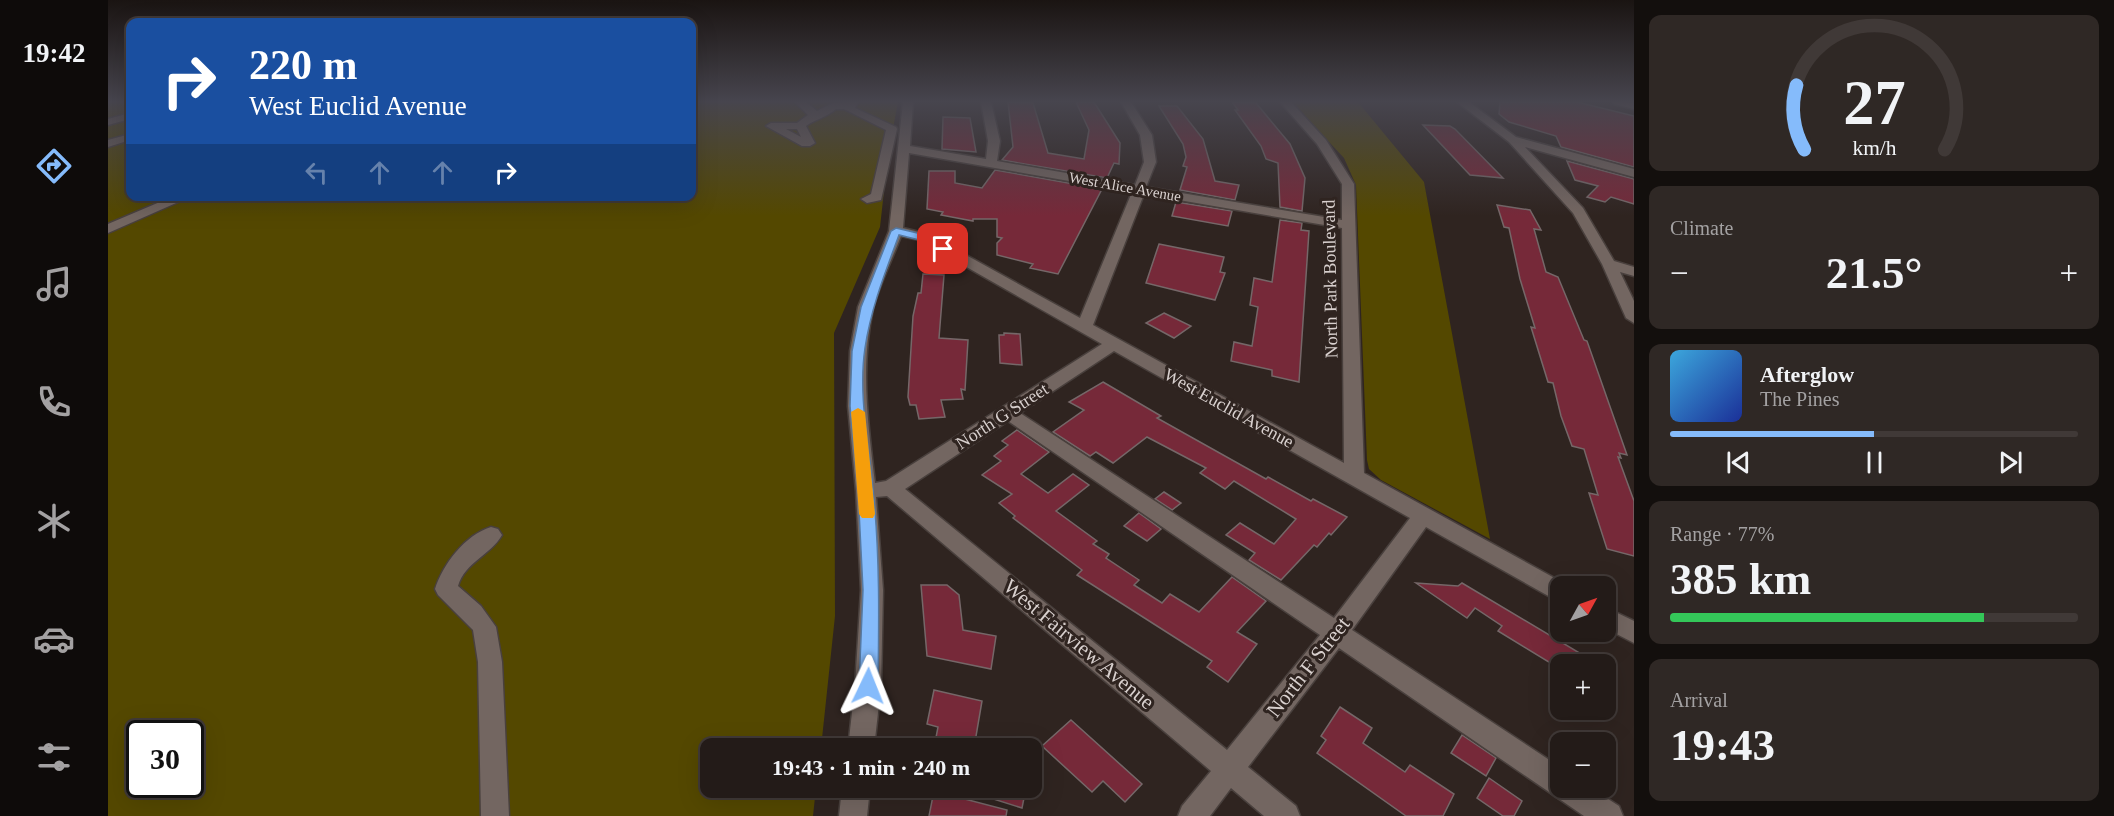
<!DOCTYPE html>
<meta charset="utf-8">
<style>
:root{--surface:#231b18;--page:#2f2825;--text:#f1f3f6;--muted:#a3a1a2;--line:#403937;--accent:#85bbfb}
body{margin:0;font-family:Georgia,serif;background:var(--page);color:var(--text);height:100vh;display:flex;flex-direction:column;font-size:22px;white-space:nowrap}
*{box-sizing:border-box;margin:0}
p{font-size:20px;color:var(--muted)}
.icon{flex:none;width:33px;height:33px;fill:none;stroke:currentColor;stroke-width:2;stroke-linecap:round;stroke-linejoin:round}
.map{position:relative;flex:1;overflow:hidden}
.details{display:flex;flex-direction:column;gap:15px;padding:15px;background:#130f0d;width:480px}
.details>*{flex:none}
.guide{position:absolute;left:18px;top:18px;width:570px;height:183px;border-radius:12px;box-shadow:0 6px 24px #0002,0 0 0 2px var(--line);background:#1a4fa0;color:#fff;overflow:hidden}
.needle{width:39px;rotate:50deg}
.fabs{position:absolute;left:1442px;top:576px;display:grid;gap:12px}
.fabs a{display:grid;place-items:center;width:66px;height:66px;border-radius:12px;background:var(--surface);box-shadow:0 6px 24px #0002,0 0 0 2px var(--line);font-size:30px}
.speed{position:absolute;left:18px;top:720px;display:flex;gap:12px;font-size:30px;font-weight:700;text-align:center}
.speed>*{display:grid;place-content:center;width:78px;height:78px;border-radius:50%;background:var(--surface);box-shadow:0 6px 24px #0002,0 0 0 2px var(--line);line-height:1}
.speed .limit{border:3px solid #111;border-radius:9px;background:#fff;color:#111}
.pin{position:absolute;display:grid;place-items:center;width:51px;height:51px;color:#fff;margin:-26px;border-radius:12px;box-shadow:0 3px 9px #0006}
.me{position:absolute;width:66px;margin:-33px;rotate:2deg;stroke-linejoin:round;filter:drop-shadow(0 0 4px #0008)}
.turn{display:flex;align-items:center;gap:21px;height:126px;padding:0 24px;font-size:27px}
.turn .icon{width:78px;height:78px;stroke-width:2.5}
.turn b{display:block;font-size:42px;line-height:51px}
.lanes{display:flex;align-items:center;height:57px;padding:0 24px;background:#0003;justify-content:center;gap:30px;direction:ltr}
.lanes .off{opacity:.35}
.big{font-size:45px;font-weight:800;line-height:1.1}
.details .widget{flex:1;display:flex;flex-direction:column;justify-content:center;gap:9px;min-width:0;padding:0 21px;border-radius:12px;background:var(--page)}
.details .dial{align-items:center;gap:0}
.dial svg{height:156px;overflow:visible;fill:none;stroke:var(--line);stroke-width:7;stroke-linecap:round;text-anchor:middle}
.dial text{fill:var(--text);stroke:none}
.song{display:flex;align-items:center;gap:18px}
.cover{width:72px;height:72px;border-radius:9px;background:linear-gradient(135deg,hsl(200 70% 55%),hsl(230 70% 35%))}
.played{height:6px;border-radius:3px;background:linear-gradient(90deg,var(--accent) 50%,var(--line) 50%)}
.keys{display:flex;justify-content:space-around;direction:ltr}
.heat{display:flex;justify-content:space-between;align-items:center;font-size:33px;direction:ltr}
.charge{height:9px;border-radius:4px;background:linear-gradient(90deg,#34c759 77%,var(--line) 0)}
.trip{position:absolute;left:592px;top:738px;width:342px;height:60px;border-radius:12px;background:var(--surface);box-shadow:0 6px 24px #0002,0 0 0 2px var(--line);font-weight:800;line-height:60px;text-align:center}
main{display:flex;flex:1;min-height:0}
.tab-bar{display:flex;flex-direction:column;width:108px;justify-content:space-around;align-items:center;background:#0e0b0a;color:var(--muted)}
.tab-bar .icon{width:42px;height:42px}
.tab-bar .current{color:var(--accent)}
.tab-bar b{font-size:27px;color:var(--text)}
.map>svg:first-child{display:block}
.green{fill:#544800;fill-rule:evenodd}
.building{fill:#762939;stroke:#756768;stroke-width:1.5}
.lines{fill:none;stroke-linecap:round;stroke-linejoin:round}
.minor-casing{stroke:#49403d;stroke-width:3}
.minor{fill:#736661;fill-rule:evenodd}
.route{fill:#85bbfb;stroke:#567aa3;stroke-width:1.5}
.slow{fill:#f59e0b}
.labels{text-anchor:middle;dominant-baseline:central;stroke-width:6;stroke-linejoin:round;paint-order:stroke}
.far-street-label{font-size:15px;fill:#d8d0ce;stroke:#2f2420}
.street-label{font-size:18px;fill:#d8d0ce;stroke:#2f2420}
.near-street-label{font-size:21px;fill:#d8d0ce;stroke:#2f2420}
</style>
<main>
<nav class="tab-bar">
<b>19:42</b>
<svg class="icon current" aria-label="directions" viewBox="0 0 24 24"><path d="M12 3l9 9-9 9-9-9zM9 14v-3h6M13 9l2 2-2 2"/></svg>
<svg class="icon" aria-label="music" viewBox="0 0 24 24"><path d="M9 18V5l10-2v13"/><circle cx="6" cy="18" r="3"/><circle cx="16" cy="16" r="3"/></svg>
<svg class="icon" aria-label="phone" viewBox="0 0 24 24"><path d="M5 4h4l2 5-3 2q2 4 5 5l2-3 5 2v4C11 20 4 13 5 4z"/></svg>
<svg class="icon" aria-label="climate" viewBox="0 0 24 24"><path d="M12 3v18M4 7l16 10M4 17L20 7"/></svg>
<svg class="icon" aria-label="car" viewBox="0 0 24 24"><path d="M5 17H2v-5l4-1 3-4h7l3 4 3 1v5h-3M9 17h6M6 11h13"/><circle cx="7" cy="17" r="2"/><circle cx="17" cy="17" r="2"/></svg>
<svg class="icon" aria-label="filters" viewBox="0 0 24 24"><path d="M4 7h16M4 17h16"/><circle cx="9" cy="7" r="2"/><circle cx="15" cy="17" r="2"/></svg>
</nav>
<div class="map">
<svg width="1526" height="816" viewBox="0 0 1526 816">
<rect width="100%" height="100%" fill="#2f2420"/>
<g class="green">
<path d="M0,102H22V196H584V102H790L780,155L772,227L726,333L727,616L713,748H603V788H708L705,816H0ZM32,734H82V784H32Z"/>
<polygon points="1184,102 1250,102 1316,182 1382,539 1273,480 1261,469 1259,460 1248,185 1236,158"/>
</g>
<g class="building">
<polygon points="900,102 925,103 940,153 976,159 981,130 968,102 986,102 1012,143 1011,164 1006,163 999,178 894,160 905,147"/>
<polygon points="1124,102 1148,103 1182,144 1197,178 1194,211 1172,207 1170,163 1158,159 1153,146 1127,110 1130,110"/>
<polygon points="1392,102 1469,102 1526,116 1526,167 1453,147 1448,136 1401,122 1391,114"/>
<polygon points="1051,106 1069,106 1095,139 1107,181 1131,185 1127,200 1072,190 1079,167 1075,166 1078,157 1075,144"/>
<polygon points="835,117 862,118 868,152 834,149"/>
<polygon points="1315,125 1342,126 1347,129 1395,178 1362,175"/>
<polygon points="1459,161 1526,179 1526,204 1503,197 1497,202 1479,197 1490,186 1467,180"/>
<polygon points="887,170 994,189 950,274 922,268 925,264 889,255 889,243 894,238 889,237 889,219 865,219 865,221 833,215 835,212 819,209 821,171 847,171 847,183 874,188"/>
<polygon points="1068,202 1124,211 1120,226 1064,216"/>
<polygon points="1389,205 1422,210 1433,230 1426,229 1438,272 1450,277 1476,340 1479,341 1519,455 1511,453 1513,458 1510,457 1526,501 1526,556 1499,549 1481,493 1490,495 1476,449 1464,446 1453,416 1445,383 1440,382 1423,327 1427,328 1412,279 1401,228 1396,227"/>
<polygon points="1172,220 1194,223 1193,230 1201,231 1191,382 1164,376 1164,370 1123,361 1126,342 1144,346 1150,307 1142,305 1146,278 1164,282"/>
<polygon points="1051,244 1116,257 1112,272 1117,273 1107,300 1038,283"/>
<polygon points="815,274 836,275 831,338 860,340 857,390 853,389 855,399 833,400 837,417 811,419 808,405 802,405 800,397 805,316 810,293 813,293"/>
<polygon points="1056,313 1083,326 1066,338 1038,323"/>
<polygon points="896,333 912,334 914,365 892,363 891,335 896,335"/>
<polygon points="995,382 1053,416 1049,418 1158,479 1160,477 1203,501 1205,499 1239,517 1223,535 1221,533 1209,547 1206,545 1173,580 1141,560 1147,553 1118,535 1132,523 1166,544 1188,519 1126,481 1117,489 1092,473 1098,468 1039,437 1005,463 988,452 982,456 945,432 976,410 961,402"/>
<polygon points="909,430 941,452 913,474 940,493 965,474 981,485 948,511 989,541 985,544 1001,554 998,558 1031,580 1026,585 1054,603 1062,594 1091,612 1124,577 1158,601 1129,632 1149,644 1120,682 1099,667 1104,661 969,575 974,570 905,518 907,516 891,503 904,494 874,475 893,461 886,456 900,445 894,441"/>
<polygon points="1056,492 1073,503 1064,510 1047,499"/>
<polygon points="1031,513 1053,529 1039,541 1016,526"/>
<polygon points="1308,583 1350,586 1354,583 1490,664 1444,664 1390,631 1394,626 1367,608 1359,618"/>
<polygon points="813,585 839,585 851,595 855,630 888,636 883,669 819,656"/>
<polygon points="826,690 874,701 866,748 826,748 830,727 819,724"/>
<polygon points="1232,707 1264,728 1255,743 1297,772 1302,765 1346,794 1335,816 1298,816 1209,753 1218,740 1213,736"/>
<polygon points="963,720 1034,784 1017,802 995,781 984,792 934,746"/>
<polygon points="1354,735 1388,758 1378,776 1343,753"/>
<polygon points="1381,778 1414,801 1406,816 1395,816 1369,798"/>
<polygon points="860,788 918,788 914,808 860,791"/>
<polygon points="826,791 899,810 898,816 821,816"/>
</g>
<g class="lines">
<g class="minor-casing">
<g id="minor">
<path d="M687,102H698L709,111L725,103L750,102L747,108L788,127L789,129L773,200L759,203L753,199L763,194L778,130L736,109H728C719,117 708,119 698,126L707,143L702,146H694L658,126L663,123H689L700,115ZM678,129H689L693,137Z"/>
<path d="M795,102H805L802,146L878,159L880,141L873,102H883L892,141L889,161L1027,185L1036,162L1032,135L1013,102H1023L1044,135L1048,162L1038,187L1234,220V184L1209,144L1172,102H1183L1218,140L1246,184L1256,473L1461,586H1452V601L1444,598L1318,527L1244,630L1452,767V788H1483L1511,806L1515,816H1476L1231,648L1140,767L1188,806L1192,816H1156L1123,788L1102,816H1070L1074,806L1103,771L779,496L768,497L775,590L773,686L766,748H740L747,686L753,590L748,491L740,406L742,351L750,307L781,231ZM801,153L1024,192L972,318L820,234L795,228ZM1036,194L1234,228L1236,463L985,325ZM793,236L811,240L994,344L778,481L767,483C760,424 752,367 765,309C771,285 784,260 793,236ZM1006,351L1302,518L1226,618L912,413ZM900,421L1212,635L1119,750L797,489Z"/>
<polygon points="1349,102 1361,102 1408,137 1526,169 1526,177 1417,147 1475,208 1506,261 1526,267 1526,276 1512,272 1526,301 1526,323 1518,318 1494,264 1465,213 1401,142"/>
<polygon points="1505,102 1526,103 1526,109 1506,104"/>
<polygon points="22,113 22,119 0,125 0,119"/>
<polygon points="22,134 22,140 0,147 0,140"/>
<polygon points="66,196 84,196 0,233 0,224"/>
<path d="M383,527L390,529L394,535C383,555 357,562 350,586L373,606L388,627L394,662L401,816H373L370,662L365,630L330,595L327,589C335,564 357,535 383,527Z"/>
<polygon points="1497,607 1526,621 1526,643 1497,628"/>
<polygon points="734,788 762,788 759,816 731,816"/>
</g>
</g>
<use href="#minor" class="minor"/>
</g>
<linearGradient id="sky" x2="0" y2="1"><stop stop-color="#1a1412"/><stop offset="0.47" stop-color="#47454e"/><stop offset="1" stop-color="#47454e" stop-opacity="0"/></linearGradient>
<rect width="1526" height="216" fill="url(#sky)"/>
<path class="route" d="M788,228L818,235L840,249L838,251H831L811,240L791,235C777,273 763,308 757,348C750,395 761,443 765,489C772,555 771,620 770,686L767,692L760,694L754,692L751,686L755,590L750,491L742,406L744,351L753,307L783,231Z"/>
<polygon class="slow" points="750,408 757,412 767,514 765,518 754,518 751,514 743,412"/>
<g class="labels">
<g class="far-street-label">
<text transform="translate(1017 187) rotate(10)">West Alice Avenue</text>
</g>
<g class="street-label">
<text transform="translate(1222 279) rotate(-91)">North Park Boulevard</text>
<text transform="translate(1121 408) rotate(29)">West Euclid Avenue</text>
<text transform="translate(894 416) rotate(-33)">North G Street</text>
</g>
<g class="near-street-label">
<text transform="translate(971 644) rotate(40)">West Fairview Avenue</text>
<text transform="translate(1200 667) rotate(-52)">North F Street</text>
</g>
</g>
</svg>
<div class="fabs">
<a><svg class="needle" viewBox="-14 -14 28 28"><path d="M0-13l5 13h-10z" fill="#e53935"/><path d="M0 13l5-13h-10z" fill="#a3a1a2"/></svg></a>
<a>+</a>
<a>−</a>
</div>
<div class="speed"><div class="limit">30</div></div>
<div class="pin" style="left:835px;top:249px;background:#d93025"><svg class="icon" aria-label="arrive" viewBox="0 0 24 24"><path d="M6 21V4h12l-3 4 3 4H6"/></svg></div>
<svg class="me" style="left:760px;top:686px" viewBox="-20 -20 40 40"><path d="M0-17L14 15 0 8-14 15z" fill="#85bbfb" stroke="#fff" stroke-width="4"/></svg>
<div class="trip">19:43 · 1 min · 240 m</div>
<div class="guide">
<div class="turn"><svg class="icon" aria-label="right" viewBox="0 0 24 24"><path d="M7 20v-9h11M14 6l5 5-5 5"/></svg><div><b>220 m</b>West Euclid Avenue</div></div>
<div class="lanes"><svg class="icon off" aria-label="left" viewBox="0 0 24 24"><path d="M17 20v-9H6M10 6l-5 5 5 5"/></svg><svg class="icon off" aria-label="ahead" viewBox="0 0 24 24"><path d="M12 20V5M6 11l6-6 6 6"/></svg><svg class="icon off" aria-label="ahead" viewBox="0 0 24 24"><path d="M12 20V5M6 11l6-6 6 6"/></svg><svg class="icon" aria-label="right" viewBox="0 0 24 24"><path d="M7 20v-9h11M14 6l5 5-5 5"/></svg></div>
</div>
</div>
<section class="details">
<div class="widget dial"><svg viewBox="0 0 100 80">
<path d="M14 69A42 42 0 1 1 86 69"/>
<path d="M14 69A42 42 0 0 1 10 36" stroke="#85bbfb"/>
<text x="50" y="56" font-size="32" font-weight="700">27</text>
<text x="50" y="72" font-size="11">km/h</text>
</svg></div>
<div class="widget"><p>Climate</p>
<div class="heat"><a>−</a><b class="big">21.5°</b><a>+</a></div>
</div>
<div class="widget">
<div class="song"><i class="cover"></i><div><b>Afterglow</b><p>The Pines</p></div></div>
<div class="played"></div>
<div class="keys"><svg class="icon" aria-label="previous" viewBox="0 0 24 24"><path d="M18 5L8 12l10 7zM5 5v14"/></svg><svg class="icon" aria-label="pause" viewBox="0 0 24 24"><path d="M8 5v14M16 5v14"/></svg><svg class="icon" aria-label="next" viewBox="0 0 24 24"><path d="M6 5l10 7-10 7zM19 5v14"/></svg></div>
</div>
<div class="widget"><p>Range · 77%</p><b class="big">385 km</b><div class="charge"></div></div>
<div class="widget"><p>Arrival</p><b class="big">19:43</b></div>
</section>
</main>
